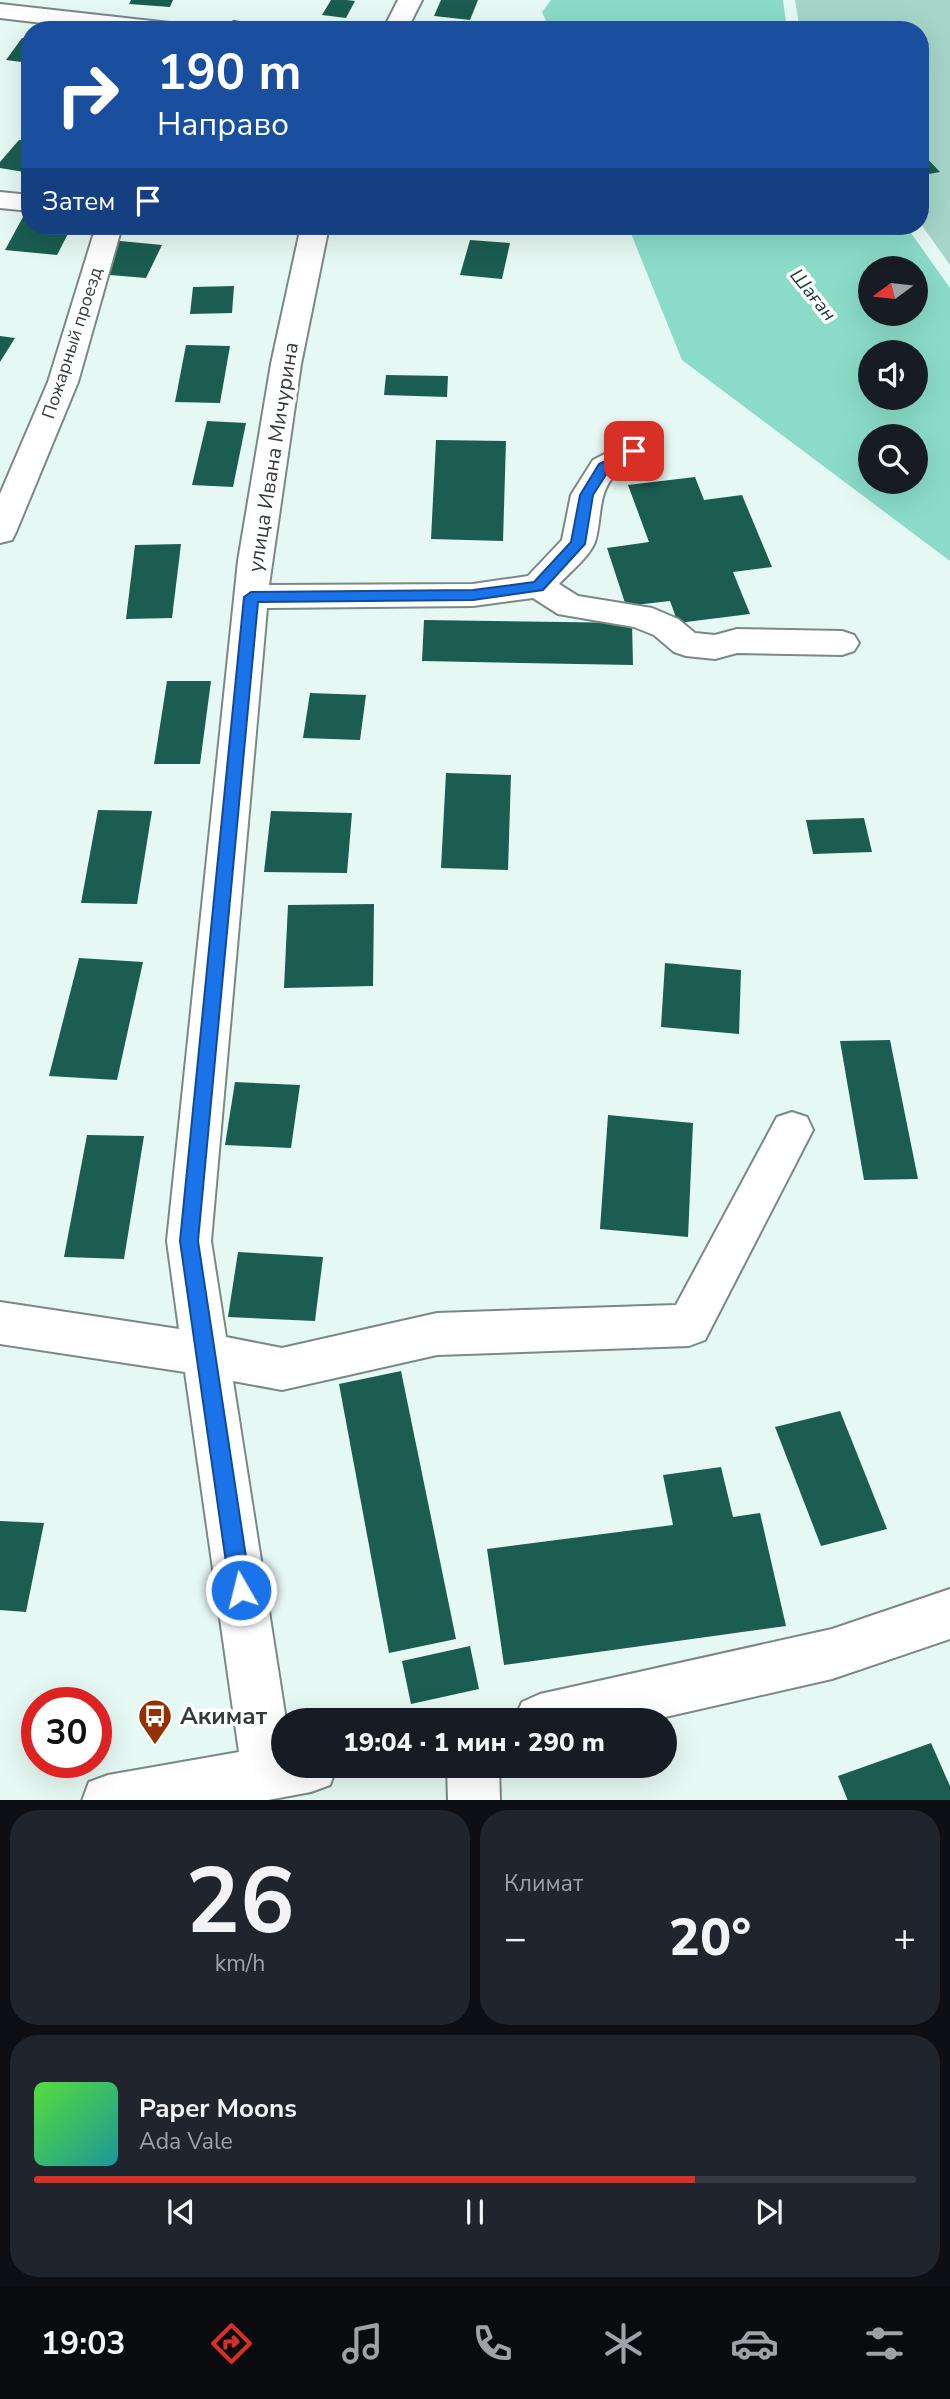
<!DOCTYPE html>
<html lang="ru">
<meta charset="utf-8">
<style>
:root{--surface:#171b24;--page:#20242c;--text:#f1f3f6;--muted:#9ea1a6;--line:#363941;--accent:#d93025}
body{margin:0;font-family:"Nunito Sans",sans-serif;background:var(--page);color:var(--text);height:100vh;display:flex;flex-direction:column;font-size:26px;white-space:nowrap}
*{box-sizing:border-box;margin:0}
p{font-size:23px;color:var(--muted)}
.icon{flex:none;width:38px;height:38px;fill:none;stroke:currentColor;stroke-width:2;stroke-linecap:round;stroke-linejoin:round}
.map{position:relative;height:1800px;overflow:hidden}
.side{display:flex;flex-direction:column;gap:10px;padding:10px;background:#0d0f14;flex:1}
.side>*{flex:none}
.guide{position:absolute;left:21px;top:21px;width:908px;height:214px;border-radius:28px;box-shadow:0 7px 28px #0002;background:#1a4fa0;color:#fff;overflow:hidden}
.needle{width:46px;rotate:255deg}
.fabs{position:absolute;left:858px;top:256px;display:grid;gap:14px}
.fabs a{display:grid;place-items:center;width:70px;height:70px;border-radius:50%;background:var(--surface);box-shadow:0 7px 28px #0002;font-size:35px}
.speed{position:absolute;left:21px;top:1687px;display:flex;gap:14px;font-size:35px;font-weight:700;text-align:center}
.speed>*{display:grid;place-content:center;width:91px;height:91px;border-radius:50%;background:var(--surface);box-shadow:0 7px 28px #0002;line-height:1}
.speed .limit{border:10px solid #d22;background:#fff;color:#111}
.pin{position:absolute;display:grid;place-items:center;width:60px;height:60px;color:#fff;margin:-30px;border-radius:14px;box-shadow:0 4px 10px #0006}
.me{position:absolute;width:77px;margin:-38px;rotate:352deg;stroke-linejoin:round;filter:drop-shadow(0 0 5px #0008)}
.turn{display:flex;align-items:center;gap:24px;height:147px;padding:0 21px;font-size:32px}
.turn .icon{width:91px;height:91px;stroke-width:2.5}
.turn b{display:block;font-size:49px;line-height:60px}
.then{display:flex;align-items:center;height:66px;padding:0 21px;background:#0003;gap:14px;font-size:26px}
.big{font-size:52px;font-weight:800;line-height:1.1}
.side .card{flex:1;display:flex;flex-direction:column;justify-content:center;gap:10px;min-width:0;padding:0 24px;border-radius:28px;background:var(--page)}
.side .dial{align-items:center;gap:0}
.dial b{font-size:91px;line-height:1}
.song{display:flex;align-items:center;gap:21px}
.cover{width:84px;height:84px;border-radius:10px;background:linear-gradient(135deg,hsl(110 70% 55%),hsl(180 70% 35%))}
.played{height:7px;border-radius:4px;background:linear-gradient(90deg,var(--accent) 75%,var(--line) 75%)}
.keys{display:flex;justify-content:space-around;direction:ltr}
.heat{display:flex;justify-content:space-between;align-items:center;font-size:38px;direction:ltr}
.side .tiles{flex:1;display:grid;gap:10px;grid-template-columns:1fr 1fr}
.card:last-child{grid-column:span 2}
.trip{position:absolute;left:271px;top:1708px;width:406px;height:70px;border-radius:35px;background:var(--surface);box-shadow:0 7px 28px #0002;font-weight:800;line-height:70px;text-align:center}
.tab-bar{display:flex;height:112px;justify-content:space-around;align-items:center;background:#090b0e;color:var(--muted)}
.tab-bar .icon{width:49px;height:49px}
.tab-bar .on{color:var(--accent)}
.tab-bar b{font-size:32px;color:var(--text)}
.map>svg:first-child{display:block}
.green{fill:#a6d5c9}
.water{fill:#8adcc8;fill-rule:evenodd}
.building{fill:#1b5d50}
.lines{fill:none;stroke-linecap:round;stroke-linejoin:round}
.minor-casing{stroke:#798984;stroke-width:4}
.minor{fill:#fff;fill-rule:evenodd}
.route{fill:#1a73e8;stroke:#114b97;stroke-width:2}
.labels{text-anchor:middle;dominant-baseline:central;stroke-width:7;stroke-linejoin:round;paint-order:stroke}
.far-street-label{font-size:18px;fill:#343b3a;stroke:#fff}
.far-water-label{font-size:19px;font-style:italic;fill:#183e36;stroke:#fff}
.street-label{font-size:21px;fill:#343b3a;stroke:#fff}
.near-poi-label{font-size:24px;font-weight:bold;fill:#343b3a;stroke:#fff;text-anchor:start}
</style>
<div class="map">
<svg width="950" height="1801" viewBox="0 0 950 1801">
<rect width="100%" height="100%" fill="#e6f8f3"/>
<polygon class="green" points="795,0 950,0 950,265 921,224 920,30 800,30"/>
<g class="water">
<polygon points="551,0 783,0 787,30 550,30 542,12"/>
<path d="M628,226H906L950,288V561L682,360ZM870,268H915V313H870ZM870,352H915V397H870ZM870,436H915V481H870Z"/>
</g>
<g class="building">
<polygon points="131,0 173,0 170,7 129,4"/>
<polygon points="331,0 347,0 355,1 346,18 322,15"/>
<polygon points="441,0 478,0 470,20 434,16"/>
<polygon points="233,20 272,26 270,30 225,30"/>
<polygon points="22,38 30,39 30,63 6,60"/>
<polygon points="19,140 30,141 30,173 0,168 0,162"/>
<polygon points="920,151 940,172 923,175 920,173"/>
<polygon points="23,217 30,218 30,226 72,226 57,255 5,250"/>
<polygon points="110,240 162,245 146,278 98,274"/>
<polygon points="470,240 510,243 502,279 460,275"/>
<polygon points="234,286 232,313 190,314 193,287"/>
<polygon points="0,336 15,338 0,362"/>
<polygon points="186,345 230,346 220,403 175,402"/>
<polygon points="386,375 448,376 447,397 384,395"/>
<polygon points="207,421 246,423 233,487 192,485"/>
<polygon points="436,440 506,441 503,541 431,539"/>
<polygon points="695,477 704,500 742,495 772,567 733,572 750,614 678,623 670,601 626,606 607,548 649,542 628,485"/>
<polygon points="181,544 172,618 126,619 135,545"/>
<polygon points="424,620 632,623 633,665 422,661"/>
<polygon points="167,681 211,681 200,764 154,764"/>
<polygon points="310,693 366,695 360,740 303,738"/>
<polygon points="446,773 511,775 508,870 441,868"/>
<polygon points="98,810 152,811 137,904 81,903"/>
<polygon points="271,811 352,813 347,873 264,872"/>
<polygon points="864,818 872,852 813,854 806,820"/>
<polygon points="374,904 373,986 284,988 288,905"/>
<polygon points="79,958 143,962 117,1080 49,1076"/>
<polygon points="665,963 741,970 739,1034 661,1027"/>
<polygon points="890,1040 918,1179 864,1180 840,1041"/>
<polygon points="235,1082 300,1085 291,1148 225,1145"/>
<polygon points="608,1115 693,1123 688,1237 600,1229"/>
<polygon points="87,1135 144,1136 124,1259 64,1257"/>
<polygon points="238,1252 323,1257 315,1321 228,1317"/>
<polygon points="401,1371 456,1639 389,1653 339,1384"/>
<polygon points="840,1411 887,1529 821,1546 775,1427"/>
<polygon points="721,1467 733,1517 760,1513 786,1626 504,1665 487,1549 673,1525 663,1475"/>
<polygon points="0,1521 44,1523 26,1612 0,1610"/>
<polygon points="470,1646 479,1689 411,1704 402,1661"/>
<polygon points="931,1743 950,1786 950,1801 848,1801 838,1776"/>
</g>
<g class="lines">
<g class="minor-casing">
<g id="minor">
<polygon points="398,0 422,0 407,30 383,30"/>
<polygon points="0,4 170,23 179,25 182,30 102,30 0,18"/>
<polygon points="0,192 30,195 30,211 0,208"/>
<polygon points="96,226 118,226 121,230 78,382 16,532 12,540 0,543 0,494 48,382"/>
<path d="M301,226H329L301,364L269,585L473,584L528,576L562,540L571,495L593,460L620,446L626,432L637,429L648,432L653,439C646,468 631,458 615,475C597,493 602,520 595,542C589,557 570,572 559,584L578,596L652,608L678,619L695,633L715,635L737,629L842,631L854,635L859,643L854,651L842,655L737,653L715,659L686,656L674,652L654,635L634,627L558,614L533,598L473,606L267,608L211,1241L226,1337L282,1348L437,1313L676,1305L777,1117L792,1112L807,1117L813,1130L705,1340L689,1346L437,1355L282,1390L233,1381L286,1720H284V1766H337L330,1785L311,1792L268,1800L82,1801L89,1782L108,1775L239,1752L185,1372L0,1344V1302L179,1329L167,1241L238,561L271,364Z"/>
<polygon points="950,1589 950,1639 832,1679 652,1720 514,1720 522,1702 540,1694 832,1629"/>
<polygon points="447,1766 499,1766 500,1801 448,1801"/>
</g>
</g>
<use href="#minor" class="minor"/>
</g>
<polygon class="route" points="634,447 639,448 639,454 609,470 593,495 585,544 543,590 473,600 258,602 198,1241 251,1590 248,1597 241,1600 233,1597 230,1590 180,1241 244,597 251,592 473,590 534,582 571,542 580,495 599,464"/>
<defs>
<g id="bus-pin" transform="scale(1.75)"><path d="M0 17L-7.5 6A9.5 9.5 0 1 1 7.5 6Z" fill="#953000" stroke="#fff"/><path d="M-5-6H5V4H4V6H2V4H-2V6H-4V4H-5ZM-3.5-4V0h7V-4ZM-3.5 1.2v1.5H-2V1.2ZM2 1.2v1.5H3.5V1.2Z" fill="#fff"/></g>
</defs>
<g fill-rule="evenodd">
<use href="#bus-pin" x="155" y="1716"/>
</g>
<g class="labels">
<g class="far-street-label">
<text transform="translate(72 343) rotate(-72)">Пожарный проезд</text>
</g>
<g class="far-water-label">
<text transform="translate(813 295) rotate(51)">Шаған</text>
</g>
<g class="street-label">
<text transform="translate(273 457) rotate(-81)">улица Ивана Мичурина</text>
</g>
<g class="near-poi-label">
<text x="180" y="1716">Акимат</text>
</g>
</g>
</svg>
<div class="fabs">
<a><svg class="needle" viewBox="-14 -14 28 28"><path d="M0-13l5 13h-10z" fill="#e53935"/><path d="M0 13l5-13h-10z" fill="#9ea1a6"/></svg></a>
<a><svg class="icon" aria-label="sound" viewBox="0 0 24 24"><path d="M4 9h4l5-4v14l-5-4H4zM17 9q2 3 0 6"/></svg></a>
<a><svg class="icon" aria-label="search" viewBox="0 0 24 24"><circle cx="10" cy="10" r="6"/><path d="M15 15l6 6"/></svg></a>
</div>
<div class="speed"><div class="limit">30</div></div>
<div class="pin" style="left:634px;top:451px;background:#d93025"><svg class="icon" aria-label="arrive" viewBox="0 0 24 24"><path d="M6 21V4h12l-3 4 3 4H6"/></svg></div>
<svg class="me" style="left:241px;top:1590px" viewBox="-20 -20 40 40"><circle r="17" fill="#1a73e8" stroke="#fff" stroke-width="3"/><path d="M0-11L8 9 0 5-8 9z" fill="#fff"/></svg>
<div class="trip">19:04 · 1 мин · 290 m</div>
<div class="guide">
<div class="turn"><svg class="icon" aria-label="right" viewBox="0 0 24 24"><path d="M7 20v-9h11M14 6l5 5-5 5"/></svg><div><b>190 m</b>Направо</div></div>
<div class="then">Затем<svg class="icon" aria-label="arrive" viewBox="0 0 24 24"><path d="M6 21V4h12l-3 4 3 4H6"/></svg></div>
</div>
</div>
<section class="side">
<div class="tiles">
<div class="card dial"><b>26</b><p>km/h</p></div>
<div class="card"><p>Климат</p>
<div class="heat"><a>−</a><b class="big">20°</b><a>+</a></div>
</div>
<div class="card">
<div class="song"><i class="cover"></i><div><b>Paper Moons</b><p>Ada Vale</p></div></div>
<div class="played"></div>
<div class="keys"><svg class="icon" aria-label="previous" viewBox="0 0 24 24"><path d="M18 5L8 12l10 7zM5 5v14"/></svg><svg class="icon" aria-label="pause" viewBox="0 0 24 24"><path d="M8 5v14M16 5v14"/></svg><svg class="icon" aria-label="next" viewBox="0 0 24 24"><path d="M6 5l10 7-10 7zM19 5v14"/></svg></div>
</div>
</div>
</section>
<nav class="tab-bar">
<b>19:03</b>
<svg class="icon on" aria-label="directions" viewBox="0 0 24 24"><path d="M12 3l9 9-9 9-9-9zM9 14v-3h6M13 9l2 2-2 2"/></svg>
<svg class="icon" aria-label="music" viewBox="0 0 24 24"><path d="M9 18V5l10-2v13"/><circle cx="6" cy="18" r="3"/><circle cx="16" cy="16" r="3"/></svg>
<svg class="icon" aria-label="phone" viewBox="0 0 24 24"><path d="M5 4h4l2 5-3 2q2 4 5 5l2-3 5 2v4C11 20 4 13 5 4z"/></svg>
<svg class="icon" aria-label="climate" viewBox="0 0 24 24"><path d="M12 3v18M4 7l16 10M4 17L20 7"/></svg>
<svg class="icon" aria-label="car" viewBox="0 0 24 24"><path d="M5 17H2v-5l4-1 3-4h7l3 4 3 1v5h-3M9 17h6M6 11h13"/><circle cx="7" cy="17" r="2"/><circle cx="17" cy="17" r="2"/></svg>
<svg class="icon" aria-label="filters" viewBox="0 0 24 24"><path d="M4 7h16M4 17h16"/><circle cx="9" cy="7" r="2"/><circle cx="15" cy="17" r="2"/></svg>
</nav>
